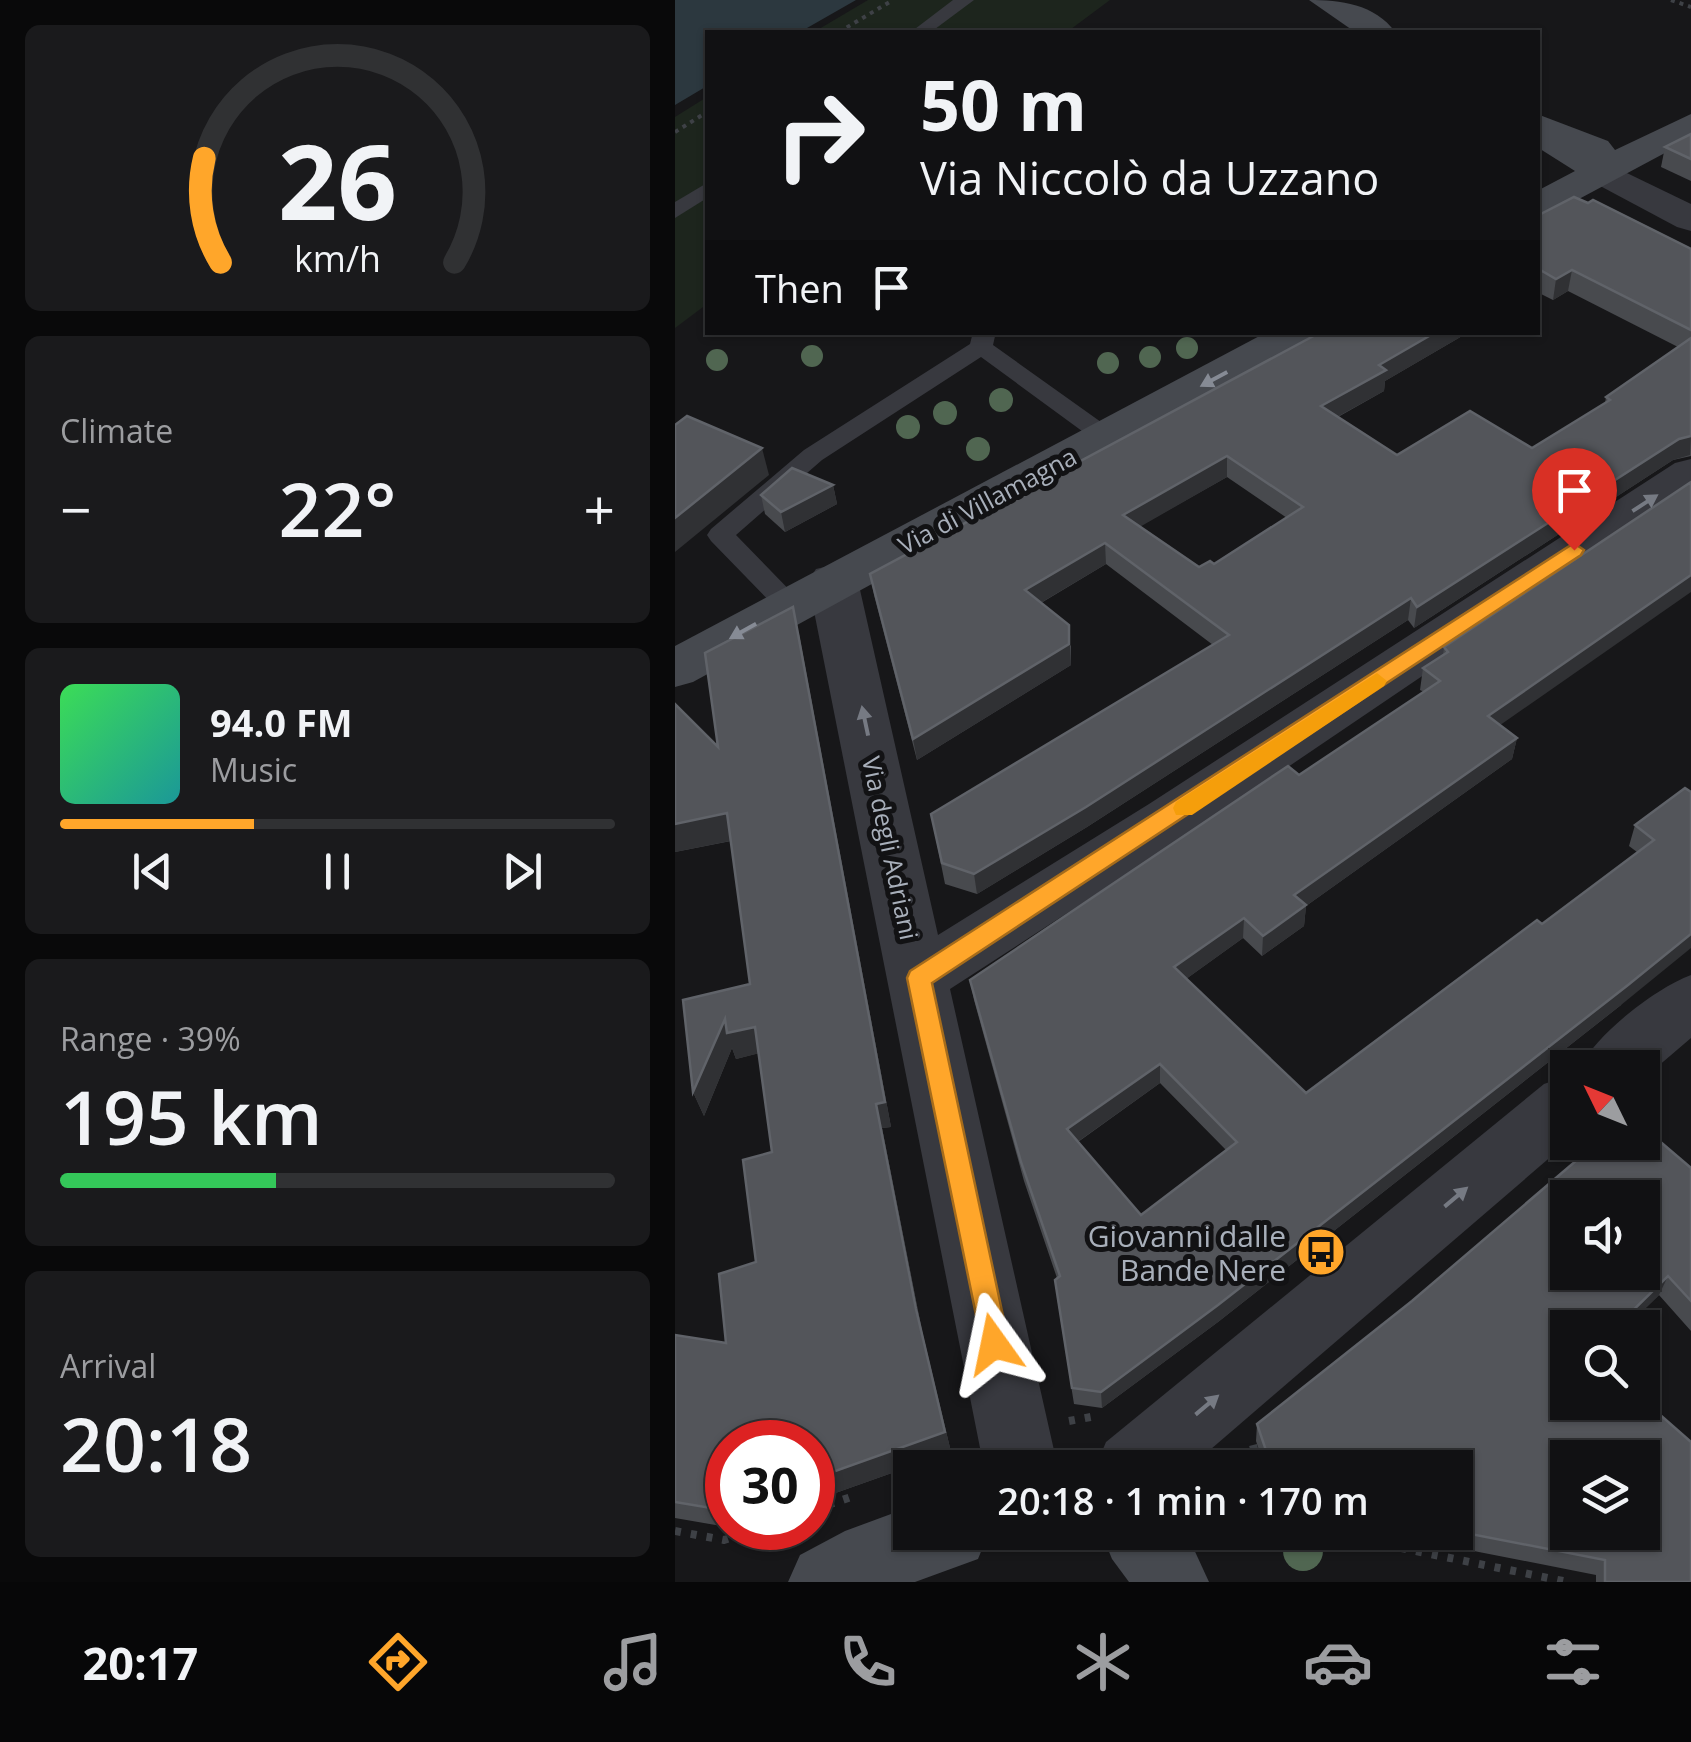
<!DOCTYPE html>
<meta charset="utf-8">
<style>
:root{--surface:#111113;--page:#1a1a1c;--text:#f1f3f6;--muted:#9c9da0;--line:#303133;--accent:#ffa62a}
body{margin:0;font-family:"Open Sans",sans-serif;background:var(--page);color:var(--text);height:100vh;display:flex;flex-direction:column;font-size:38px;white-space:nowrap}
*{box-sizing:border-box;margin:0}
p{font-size:32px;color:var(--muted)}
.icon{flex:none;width:55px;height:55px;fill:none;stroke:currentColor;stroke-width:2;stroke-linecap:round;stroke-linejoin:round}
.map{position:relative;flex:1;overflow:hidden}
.panel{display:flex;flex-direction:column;gap:25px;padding:25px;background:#09090a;width:675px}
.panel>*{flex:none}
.guide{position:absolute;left:30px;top:30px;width:835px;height:305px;border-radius:0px;box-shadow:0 2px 8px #0004,0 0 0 2px var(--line);background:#111113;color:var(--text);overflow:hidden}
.needle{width:65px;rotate:313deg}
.tools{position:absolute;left:875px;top:1050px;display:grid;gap:20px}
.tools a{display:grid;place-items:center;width:110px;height:110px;border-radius:0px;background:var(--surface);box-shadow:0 2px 8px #0004,0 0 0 2px var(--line);font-size:50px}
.speed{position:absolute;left:30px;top:1420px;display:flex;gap:20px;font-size:50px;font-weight:700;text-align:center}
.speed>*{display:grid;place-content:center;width:130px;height:130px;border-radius:50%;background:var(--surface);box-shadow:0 2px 8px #0004,0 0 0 2px var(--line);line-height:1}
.speed .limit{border:15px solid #d22;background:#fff;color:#111}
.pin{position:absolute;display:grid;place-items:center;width:85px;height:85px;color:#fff;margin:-102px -42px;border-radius:50% 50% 50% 0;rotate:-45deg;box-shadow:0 0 10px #0007}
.pin .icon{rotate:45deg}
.me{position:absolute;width:110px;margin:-55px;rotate:348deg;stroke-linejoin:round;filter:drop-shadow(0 0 8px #0008)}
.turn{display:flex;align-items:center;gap:35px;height:210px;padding:0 50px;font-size:45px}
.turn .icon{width:130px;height:130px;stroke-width:2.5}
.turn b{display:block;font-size:70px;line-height:85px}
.then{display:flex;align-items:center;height:95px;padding:0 50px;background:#0003;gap:20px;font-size:38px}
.big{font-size:75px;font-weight:600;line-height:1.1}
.panel .tile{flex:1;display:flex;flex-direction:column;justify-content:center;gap:15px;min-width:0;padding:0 35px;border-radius:15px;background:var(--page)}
.panel .dial{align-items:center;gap:0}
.dial svg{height:260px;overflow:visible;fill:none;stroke:var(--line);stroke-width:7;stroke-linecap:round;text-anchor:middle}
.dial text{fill:var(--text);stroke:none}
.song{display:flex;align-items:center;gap:30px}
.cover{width:120px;height:120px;border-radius:15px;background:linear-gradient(135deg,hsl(130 70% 55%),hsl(180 70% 35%))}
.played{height:10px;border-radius:5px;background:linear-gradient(90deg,var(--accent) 35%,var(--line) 35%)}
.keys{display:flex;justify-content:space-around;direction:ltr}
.heat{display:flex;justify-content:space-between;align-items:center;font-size:55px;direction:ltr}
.charge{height:15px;border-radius:8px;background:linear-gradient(90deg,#34c759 39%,var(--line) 0)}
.trip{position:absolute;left:218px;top:1450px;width:580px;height:100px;border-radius:0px;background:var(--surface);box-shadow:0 2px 8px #0004,0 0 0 2px var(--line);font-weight:600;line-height:100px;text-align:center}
.dock{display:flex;height:160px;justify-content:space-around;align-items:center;background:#070708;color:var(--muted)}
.dock .icon{width:70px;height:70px}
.dock .current{color:var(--accent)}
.dock b{font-size:45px;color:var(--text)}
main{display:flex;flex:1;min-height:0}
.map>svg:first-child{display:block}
.green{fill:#1d251d}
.water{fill:#2c383f}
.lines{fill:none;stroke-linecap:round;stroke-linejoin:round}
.path-far1{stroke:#3e4146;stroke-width:4;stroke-dasharray:4 5;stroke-linecap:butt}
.path{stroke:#3e4146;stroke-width:8;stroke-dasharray:6 10;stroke-linecap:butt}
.lane{fill:#38393f;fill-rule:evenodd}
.street{fill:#38393f;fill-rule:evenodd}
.secondary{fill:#46494f;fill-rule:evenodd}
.tree{fill:#506651}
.wall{fill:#484a4e;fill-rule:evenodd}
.shaded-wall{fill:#303134}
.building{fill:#53555a;stroke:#606369;stroke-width:2.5;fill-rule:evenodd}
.oneway{fill:#868b95}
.oneway2{fill:#767a83}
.route{fill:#ffa62a;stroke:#a66c1b;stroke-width:2.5}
.slow{fill:#f59e0b}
.labels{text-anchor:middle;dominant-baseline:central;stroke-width:10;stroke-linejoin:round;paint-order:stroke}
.street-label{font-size:25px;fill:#a8afba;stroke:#121214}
.near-poi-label{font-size:30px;fill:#a8afba;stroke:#121214;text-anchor:end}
</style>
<main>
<section class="panel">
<div class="tile dial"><svg viewBox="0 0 100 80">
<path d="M14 69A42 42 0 1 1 86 69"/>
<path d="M14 69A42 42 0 0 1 9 37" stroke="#ffa62a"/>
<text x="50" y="56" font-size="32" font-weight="700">26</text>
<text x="50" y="72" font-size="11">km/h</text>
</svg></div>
<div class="tile"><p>Climate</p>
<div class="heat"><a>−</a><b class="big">22°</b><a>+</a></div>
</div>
<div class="tile">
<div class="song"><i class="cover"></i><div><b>94.0 FM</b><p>Music</p></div></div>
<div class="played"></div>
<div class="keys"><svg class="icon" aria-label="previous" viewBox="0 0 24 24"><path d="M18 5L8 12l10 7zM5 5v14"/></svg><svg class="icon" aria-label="pause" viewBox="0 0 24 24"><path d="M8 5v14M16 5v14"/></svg><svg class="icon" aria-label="next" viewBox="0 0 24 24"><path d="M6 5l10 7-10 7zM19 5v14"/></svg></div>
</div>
<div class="tile"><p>Range · 39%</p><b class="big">195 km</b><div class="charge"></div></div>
<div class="tile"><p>Arrival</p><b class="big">20:18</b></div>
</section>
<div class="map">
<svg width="1016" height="1582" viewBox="0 0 1016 1582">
<rect width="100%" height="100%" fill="#171719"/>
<g class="green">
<polygon points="193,0 435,0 392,32 139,32"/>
<polygon points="32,97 32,304 0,328 0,117"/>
</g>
<polygon class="water" points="0,0 181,0 125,32 32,32 32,86 0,105"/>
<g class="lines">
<g class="path-far1">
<polyline points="996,0 1016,7"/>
<polyline points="164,32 218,0"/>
<polyline points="0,132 32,112"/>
</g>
<g class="path">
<polyline points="394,1421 421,1416"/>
<polyline points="578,1445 584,1468"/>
<polyline points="266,1468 284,1462"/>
<polyline points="138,1510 179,1496"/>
<polyline points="0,1531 49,1540 85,1528"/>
<polyline points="647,1532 893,1582"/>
</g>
<g class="lane">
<polygon points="278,0 299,0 256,32 236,32"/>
<polygon points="32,183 32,198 0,218 0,202"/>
<polygon points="298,332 321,332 318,345 440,432 443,437 440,442 422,442 306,357 147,460 61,535 129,605 125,612 105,612 36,541 32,535 36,529 129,450 295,344"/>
</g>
<g class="street">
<polygon points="927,161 1016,204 1016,231 1002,227 914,180 908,172 914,164"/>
<polygon points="1016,459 1016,494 514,834 275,989 383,1468 309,1468 133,581 141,569 158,565 175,569 183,581 263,935 474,804 1000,463"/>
<path d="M1016,975V1038L968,1079V1068H905C921,1034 981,988 1016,975Z"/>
<polygon points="892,1076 893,1142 514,1468 420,1468 431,1442 869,1084"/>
</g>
<g class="secondary">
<path d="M634,0C665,0 700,4 720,32H680Z"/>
<polygon points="862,114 933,141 940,150 1016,114 1016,139 876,214 862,217 862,191 900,171 862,147"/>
<polygon points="592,332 646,332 640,341 18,682 0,687 0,646"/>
<polygon points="235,1507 235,1532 314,1532 303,1559 240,1582 113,1582 125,1555 170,1531"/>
<polygon points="426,1532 511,1532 534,1582 454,1582 437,1559"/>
</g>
</g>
<g class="tree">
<circle cx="512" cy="348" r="11"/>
<circle cx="137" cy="356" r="11"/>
<circle cx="475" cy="357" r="11"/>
<circle cx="42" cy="360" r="11"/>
<circle cx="433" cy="363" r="11"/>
<circle cx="326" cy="400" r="12"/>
<circle cx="270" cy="413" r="12"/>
<circle cx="233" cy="427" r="12"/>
<circle cx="303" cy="449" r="12"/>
<circle cx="628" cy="1551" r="20"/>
</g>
<g class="wall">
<polygon points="1016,134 1016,181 986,167 990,147"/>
<path d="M862,216L1016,249V456L998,460L739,628L733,620L412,827L302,894L270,884L256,814L538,645L431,564L366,603L396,646V665L242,760L199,595L195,574L646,332H794L710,381L709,391L663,417L722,455L857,448L930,403L931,397L1003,347L893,291L878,300L862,292ZM552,477L612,518L539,564L524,567L465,526Z"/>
<polygon points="158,485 162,504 110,532 90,514 86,495"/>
<polygon points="124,634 216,1127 207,1128 247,1331 276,1452 138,1501 138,1442 52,1442 52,1527 0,1518 0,1335 51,1343 81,1262 97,1152 84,1053 61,1059 57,1048 29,1116 18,1092 75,984 56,841 0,852 0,704 43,747"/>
<path d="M769,647L825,725L842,738L837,759L631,906L629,926L587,956L568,938L511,979L631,1093L867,924L962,852L954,846L960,825L1010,788L946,1005L543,1322L427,1408L399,1404L382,1297V1278L349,1181L299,1000L295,980L624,775L749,692L745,690L748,668L768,655ZM485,1083L551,1150L466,1215L403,1142Z"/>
<polygon points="1016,1168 1016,1331 984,1295 950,1328 892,1328 1016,1582 921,1582 921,1575 702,1532 780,1532 780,1468 590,1468 581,1441 582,1424"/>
</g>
<g class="shaded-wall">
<polygon points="897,270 893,291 878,300 881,279"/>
<polygon points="867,271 863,292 862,292 862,274"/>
<polygon points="761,332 794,332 710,381 709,391 644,427 646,406 704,365"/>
<polygon points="1016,436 1015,455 998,460 739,628 742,607 1004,439"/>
<polygon points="87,448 94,475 0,552 0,518"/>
<polygon points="552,456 552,477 449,536 448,515"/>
<polygon points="158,485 162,504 110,532 106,512"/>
<polygon points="430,543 431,564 352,611 350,590"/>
<polygon points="1016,575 1016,592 808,737 813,716"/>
<polygon points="736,598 733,620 412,827 302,894 299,874"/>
<polygon points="118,607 124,634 216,1127 207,1128 247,1331 276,1452 138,1501 138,1479 241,1309 201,1104"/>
<polygon points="394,625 396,665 242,760 238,739"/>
<polygon points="842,738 837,759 631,906 629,926 587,956 588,936 619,895"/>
<polygon points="52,813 60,840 0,852 0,824"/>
<polygon points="569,918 568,938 500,987 499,967"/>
<polygon points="1016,934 1016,948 946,1005 543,1322 427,1408 426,1392"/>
<polygon points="50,1019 80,1027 89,1052 61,1059 57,1048 29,1116 18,1092"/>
<polygon points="485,1064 485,1083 394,1148 392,1129"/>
<polygon points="993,1276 984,1295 950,1328 940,1328"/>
</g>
<g class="building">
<polygon points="1016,134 1016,159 990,147"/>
<polygon points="899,197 913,203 918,200 1016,249 1016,330 897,270 881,279 867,271 862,274 862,216"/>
<path d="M646,332H761L704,365L711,370L646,406L722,455L795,411L857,448L935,400L931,397L1016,338V436L1004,439L742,607L736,598L411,807L299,874L267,863L256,814L554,635L430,543L350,590L394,625V644L238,739L195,574ZM552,456L628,507L539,564L535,561L524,567L448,515Z"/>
<polygon points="12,416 87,448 0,518 0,425"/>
<polygon points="117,468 158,485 106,512 86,495"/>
<path d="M1016,482V575L813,716L842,738L619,895L631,905L588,936L569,918L499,967L631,1093L862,920L867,924L979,840L960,825L1010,788L1016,792V934L953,985L543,1305L426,1392L397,1388L380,1280L385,1276L346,1162L295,980L613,766L624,775L765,681L748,668L773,652L769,647ZM485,1064L562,1142L466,1215L392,1129Z"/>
<polygon points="118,607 210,1102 201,1104 241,1309 270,1432 138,1479 138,1442 52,1442 52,1509 48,1510 0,1502 0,1335 51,1343 44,1274 81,1262 68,1160 97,1152 80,1027 52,1033 50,1019 18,1092 8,1000 75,984 52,813 0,824 0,704 43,747 30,653"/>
<path d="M968,1127L1016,1168V1301L993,1276L940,1328H892V1402H960L976,1416L982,1412L1016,1442V1582H930V1560L780,1531V1468H597L582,1424L737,1301L923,1142H968ZM892,1198H968V1272H892ZM892,1458H968V1532H892Z"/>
</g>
<defs><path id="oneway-solid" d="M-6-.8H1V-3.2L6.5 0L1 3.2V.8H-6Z" transform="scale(2.5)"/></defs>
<g class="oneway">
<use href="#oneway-solid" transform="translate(539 379) rotate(152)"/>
<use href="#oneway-solid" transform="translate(68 631) rotate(151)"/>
</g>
<g class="oneway2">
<use href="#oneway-solid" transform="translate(970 503) rotate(-33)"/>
<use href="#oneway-solid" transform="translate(190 721) rotate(-102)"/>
<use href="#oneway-solid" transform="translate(781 1197) rotate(-40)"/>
<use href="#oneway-solid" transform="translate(532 1405) rotate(-40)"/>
</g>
<polygon class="route" points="899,543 909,550 906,555 257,983 334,1344 329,1354 319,1358 309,1354 232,978 235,971"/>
<polygon class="slow" points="702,673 712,681 709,686 517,815 501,815 498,808 501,802"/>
<defs>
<g id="bus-disc" transform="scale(2.5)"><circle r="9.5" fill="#ffa62a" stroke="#121214"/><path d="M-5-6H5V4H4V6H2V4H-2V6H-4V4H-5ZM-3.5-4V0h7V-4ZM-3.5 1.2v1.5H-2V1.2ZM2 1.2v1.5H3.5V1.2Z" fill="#111"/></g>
</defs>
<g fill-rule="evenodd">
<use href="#bus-disc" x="646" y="1252"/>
</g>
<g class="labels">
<g class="street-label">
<text transform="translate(312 500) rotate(-28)">Via di Villamagna</text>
<text transform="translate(216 848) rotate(78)">Via degli Adriani</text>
</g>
<g class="near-poi-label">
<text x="611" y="1235">Giovanni dalle<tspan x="611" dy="34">Bande Nere</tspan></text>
</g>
</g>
</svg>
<div class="tools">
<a><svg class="needle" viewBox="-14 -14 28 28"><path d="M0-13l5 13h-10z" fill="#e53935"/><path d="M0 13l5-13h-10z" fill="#9c9da0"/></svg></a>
<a><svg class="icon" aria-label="sound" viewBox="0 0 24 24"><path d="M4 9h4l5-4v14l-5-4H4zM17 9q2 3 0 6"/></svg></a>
<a><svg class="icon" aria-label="search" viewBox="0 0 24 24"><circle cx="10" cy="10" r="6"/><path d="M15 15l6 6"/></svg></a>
<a><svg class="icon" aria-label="layers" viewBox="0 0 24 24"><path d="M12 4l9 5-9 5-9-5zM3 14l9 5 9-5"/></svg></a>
</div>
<div class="speed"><div class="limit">30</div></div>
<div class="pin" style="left:899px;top:550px;background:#d93025"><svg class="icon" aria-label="arrive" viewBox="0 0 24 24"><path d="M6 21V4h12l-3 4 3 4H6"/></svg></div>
<svg class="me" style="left:319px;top:1344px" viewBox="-20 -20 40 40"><path d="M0-17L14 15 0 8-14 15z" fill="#ffa62a" stroke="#fff" stroke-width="4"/></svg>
<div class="trip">20:18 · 1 min · 170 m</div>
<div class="guide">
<div class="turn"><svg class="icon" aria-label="right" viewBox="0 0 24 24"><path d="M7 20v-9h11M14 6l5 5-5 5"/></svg><div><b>50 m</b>Via Niccolò da Uzzano</div></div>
<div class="then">Then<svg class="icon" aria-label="arrive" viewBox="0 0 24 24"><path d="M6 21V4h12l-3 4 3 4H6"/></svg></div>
</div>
</div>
</main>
<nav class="dock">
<b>20:17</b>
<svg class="icon current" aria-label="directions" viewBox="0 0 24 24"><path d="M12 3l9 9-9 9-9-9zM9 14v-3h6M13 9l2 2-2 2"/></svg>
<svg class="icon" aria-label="music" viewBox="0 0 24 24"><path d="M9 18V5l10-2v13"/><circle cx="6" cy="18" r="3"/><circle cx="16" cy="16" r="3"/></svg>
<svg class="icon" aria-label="phone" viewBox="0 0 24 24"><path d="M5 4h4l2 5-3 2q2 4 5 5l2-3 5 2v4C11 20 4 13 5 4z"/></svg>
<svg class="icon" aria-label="climate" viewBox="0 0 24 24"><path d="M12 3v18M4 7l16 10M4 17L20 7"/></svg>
<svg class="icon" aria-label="car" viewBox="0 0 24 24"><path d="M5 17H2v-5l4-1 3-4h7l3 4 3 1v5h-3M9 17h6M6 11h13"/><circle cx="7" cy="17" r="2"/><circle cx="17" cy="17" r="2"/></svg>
<svg class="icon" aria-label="filters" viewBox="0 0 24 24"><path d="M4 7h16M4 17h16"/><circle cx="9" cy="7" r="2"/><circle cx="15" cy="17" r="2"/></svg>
</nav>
